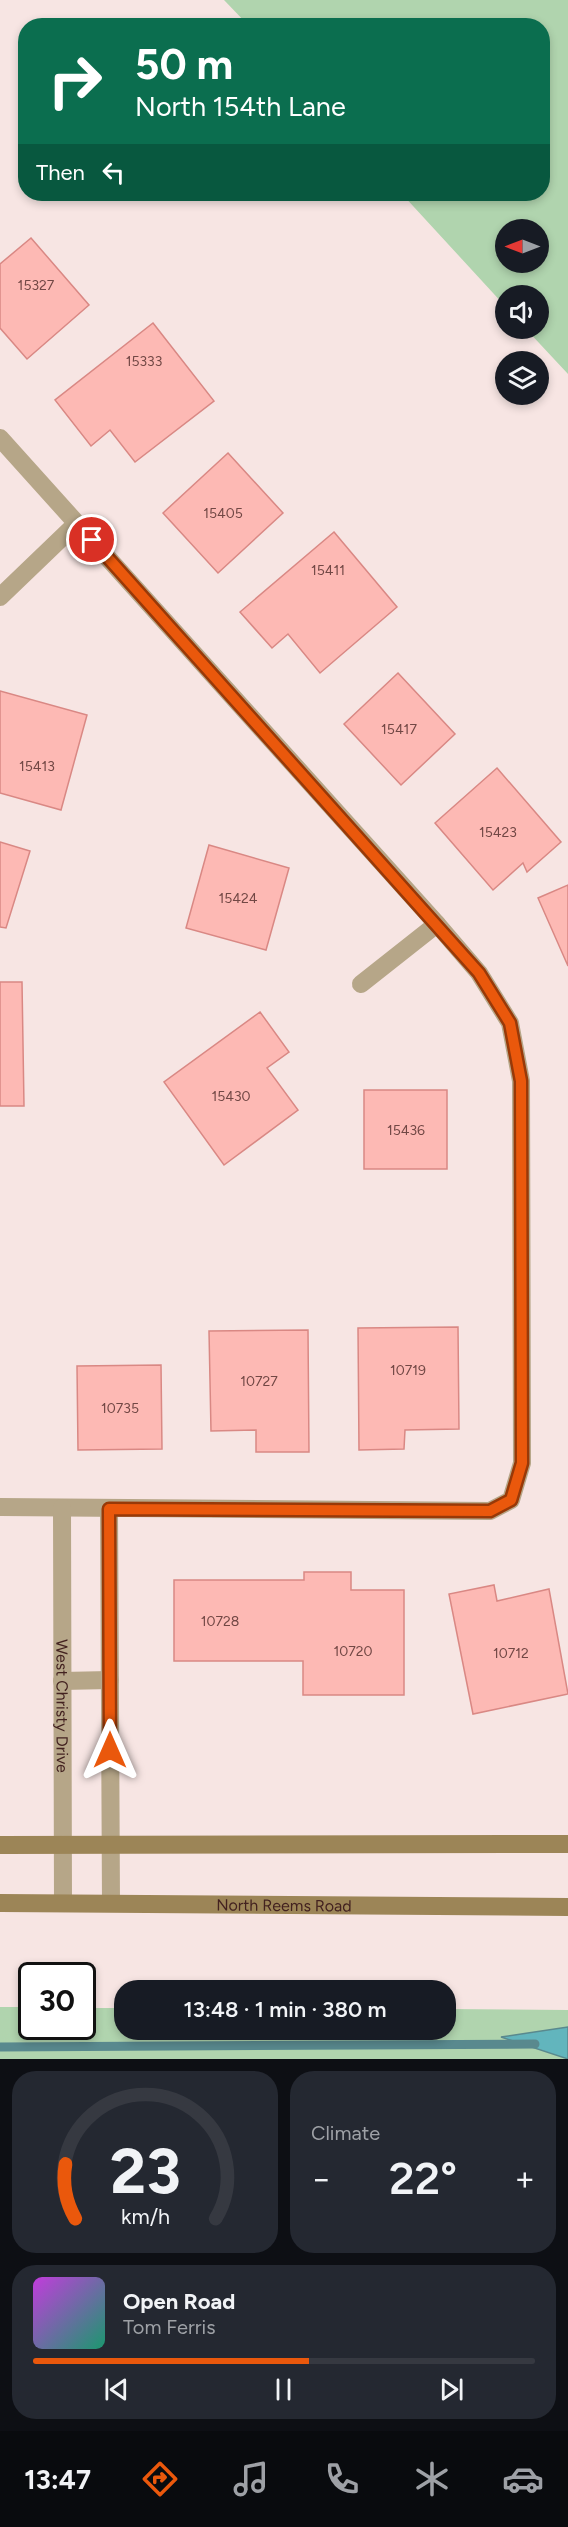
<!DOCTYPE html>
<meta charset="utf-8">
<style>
:root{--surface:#171b24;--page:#242831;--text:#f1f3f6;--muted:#9ea1a6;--line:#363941;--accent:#ea580c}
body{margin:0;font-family:Figtree,sans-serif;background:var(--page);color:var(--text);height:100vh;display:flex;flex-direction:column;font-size:22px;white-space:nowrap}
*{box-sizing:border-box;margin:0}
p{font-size:20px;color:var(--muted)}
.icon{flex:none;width:33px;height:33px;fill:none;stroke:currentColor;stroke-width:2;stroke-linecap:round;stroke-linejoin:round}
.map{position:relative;height:2059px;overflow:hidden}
.drawer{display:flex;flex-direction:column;gap:12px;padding:12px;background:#0d0f14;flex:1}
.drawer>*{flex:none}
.hud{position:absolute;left:18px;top:18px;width:532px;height:183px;border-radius:24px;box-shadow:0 3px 9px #0003;background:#0b6e4f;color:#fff;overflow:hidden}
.needle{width:39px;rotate:270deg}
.controls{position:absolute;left:495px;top:219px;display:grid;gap:12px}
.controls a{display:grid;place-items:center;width:54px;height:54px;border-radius:50%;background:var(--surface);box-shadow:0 3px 9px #0003;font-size:30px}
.speed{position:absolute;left:18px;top:1962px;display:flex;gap:12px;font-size:30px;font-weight:700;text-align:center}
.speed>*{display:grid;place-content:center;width:78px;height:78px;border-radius:50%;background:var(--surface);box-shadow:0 3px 9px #0003;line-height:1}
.speed .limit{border:3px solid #111;border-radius:9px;background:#fff;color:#111}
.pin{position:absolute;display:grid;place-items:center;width:51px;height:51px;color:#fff;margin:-26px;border:3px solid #fff;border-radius:50%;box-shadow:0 2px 6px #0007}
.me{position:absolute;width:66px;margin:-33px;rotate:0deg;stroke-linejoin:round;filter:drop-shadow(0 0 4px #0008)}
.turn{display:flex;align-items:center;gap:21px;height:126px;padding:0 18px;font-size:27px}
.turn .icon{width:78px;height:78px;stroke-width:2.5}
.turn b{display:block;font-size:42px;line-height:51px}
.then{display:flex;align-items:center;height:57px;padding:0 18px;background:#0003;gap:12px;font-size:22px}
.big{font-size:45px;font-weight:600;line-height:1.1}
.drawer .tile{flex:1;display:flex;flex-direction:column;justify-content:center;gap:9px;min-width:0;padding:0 21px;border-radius:24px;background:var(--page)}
.drawer .dial{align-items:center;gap:0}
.dial svg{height:156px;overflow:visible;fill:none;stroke:var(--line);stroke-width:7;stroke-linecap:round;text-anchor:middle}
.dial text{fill:var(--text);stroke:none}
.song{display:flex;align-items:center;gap:18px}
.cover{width:72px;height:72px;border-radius:9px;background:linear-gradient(135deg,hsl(290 70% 55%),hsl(160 70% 35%))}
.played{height:6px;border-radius:3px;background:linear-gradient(90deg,var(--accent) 55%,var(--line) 55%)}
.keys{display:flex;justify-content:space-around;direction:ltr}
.heat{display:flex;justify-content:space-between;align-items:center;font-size:33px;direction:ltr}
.drawer .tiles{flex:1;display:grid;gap:12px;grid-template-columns:1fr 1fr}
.tile:last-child{grid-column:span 2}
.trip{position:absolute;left:114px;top:1980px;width:342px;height:60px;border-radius:24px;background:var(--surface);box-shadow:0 3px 9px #0003;font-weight:600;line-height:60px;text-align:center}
.menu{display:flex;height:96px;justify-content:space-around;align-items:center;background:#090b0e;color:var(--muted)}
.menu .icon{width:42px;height:42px}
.menu .on{color:var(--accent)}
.menu b{font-size:27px;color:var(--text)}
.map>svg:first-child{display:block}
.green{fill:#b0d4ae;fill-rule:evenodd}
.water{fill:#62b5bd;stroke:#59898e;stroke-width:1.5}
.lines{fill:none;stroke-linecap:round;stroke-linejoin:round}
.stream{stroke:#59898e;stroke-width:9}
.building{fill:#fdb9b4;stroke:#d98884;stroke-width:1.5}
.street{stroke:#b6a688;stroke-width:18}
.secondary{stroke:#9c8557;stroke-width:18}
.route-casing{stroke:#983908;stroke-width:15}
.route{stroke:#ea580c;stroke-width:10}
.labels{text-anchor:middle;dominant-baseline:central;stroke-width:4.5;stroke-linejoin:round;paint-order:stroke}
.number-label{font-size:14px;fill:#724845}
.street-label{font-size:16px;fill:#432220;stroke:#f7e5e3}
</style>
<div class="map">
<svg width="568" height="2059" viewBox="0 0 568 2059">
<rect width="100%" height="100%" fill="#f7e5e3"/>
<g class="green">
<path d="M224,0H568V374L526,329L538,328V296H506L505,306L402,194H543V26L248,25ZM506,230H538V262H506Z"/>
<polygon points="0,2007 31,2007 32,2026 82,2026 83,2008 124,2008 124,2030 446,2030 446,2009 568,2010 568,2059 0,2059"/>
</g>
<polygon class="water" points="568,2027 568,2059 501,2037"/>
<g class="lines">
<polyline class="stream" points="0,2047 535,2044"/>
</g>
<g class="building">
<polygon points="31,238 89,305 27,359 0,328 0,264"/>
<polygon points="153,323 214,401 135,462 110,430 91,446 55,400"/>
<polygon points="228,453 283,513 218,573 163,513"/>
<polygon points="334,532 397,607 320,673 288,634 272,648 240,612"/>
<polygon points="398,673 455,734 401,785 344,724"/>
<polygon points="0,691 87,715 61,810 0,793"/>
<polygon points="497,768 561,842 527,872 523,863 493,890 435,823"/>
<polygon points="0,842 30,851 6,928 0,927"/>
<polygon points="209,845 289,868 266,950 186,928"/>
<polygon points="568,885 568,966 538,898"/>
<polygon points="0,982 22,982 24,1106 0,1106"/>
<polygon points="260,1012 289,1052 267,1068 298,1110 224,1165 164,1082"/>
<rect x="364" y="1090" width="83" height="79"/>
<polygon points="458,1327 459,1429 405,1430 404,1449 359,1450 358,1328"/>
<polygon points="308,1330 309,1452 256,1452 256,1430 211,1431 209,1331"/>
<polygon points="161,1365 162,1449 78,1450 77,1366"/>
<polygon points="304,1572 351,1572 351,1590 404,1590 404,1695 303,1695 303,1661 174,1661 174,1580 304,1580"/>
<polygon points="494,1585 497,1601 549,1589 568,1694 473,1714 449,1594"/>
</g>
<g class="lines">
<g class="street">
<polyline points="0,438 437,924 479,973 510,1023 521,1081 522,1463 511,1500 490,1511 0,1507"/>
<polyline points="0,597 76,524"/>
<polyline points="361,984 437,924"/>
<path id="s1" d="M62,1508L63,1903"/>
<polyline points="109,1509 111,1903"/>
<polyline points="62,1681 110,1680"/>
</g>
<g class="secondary">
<polyline points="0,1845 568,1844"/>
<path id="s2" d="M0,1903L568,1907"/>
</g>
</g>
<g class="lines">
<g class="route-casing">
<polyline id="route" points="92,540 479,973 510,1023 521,1081 522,1463 511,1500 490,1511 109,1509 110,1750"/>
</g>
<use href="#route" class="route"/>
</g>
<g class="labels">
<g class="number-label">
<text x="36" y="285">15327</text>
<text x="144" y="361">15333</text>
<text x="223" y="513">15405</text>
<text x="328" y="570">15411</text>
<text x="399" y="729">15417</text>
<text x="37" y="766">15413</text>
<text x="498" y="832">15423</text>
<text x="238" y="898">15424</text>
<text x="231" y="1096">15430</text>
<text x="406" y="1130">15436</text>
<text x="408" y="1370">10719</text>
<text x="259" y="1381">10727</text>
<text x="120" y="1408">10735</text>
<text x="220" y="1621">10728</text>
<text x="353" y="1651">10720</text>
<text x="511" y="1653">10712</text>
</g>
<g class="street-label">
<text stroke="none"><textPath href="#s1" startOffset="198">West Christy Drive</textPath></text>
<text stroke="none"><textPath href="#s2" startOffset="284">North Reems Road</textPath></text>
</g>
</g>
</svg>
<div class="controls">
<a><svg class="needle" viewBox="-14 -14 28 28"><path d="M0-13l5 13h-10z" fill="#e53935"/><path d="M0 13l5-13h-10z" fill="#9ea1a6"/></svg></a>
<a><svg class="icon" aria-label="sound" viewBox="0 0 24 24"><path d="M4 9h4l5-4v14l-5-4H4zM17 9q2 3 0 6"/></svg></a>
<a><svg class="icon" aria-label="layers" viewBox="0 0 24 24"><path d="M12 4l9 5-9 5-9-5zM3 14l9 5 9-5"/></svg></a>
</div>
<div class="speed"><div class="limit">30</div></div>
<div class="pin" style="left:92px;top:540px;background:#d93025"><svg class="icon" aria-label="arrive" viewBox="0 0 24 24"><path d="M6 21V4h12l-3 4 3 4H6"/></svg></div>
<svg class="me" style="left:110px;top:1750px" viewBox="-20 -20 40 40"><path d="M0-17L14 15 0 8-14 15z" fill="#ea580c" stroke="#fff" stroke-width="4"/></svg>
<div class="trip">13:48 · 1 min · 380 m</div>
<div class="hud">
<div class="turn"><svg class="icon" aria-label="right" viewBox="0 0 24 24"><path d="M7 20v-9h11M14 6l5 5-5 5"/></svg><div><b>50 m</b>North 154th Lane</div></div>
<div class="then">Then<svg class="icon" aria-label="left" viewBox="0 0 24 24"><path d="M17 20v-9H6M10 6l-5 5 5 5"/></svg></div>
</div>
</div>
<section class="drawer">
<div class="tiles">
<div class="tile dial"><svg viewBox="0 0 100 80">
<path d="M14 69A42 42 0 1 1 86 69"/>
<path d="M14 69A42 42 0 0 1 9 41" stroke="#ea580c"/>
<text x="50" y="56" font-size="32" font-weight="700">23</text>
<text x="50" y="72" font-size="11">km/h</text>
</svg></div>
<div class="tile"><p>Climate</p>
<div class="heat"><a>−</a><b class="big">22°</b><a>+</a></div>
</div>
<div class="tile">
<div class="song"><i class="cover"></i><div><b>Open Road</b><p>Tom Ferris</p></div></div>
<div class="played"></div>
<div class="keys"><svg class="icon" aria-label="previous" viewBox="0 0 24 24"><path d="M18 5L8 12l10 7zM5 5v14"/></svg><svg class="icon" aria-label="pause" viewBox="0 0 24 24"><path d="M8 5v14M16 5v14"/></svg><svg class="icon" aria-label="next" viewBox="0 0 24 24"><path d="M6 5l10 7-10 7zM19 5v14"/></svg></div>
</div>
</div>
</section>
<nav class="menu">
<b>13:47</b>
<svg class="icon on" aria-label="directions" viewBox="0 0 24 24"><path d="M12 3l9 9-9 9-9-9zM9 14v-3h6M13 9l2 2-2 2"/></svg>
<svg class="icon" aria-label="music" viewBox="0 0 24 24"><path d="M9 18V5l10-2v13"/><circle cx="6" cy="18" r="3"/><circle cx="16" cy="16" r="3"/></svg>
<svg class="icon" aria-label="phone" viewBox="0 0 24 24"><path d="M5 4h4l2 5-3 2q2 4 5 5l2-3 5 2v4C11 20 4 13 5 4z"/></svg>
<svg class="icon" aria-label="climate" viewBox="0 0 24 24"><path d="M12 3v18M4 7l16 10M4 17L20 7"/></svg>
<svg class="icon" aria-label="car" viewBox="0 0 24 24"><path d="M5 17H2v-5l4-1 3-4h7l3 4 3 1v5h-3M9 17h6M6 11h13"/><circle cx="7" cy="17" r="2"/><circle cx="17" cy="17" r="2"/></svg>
</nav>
